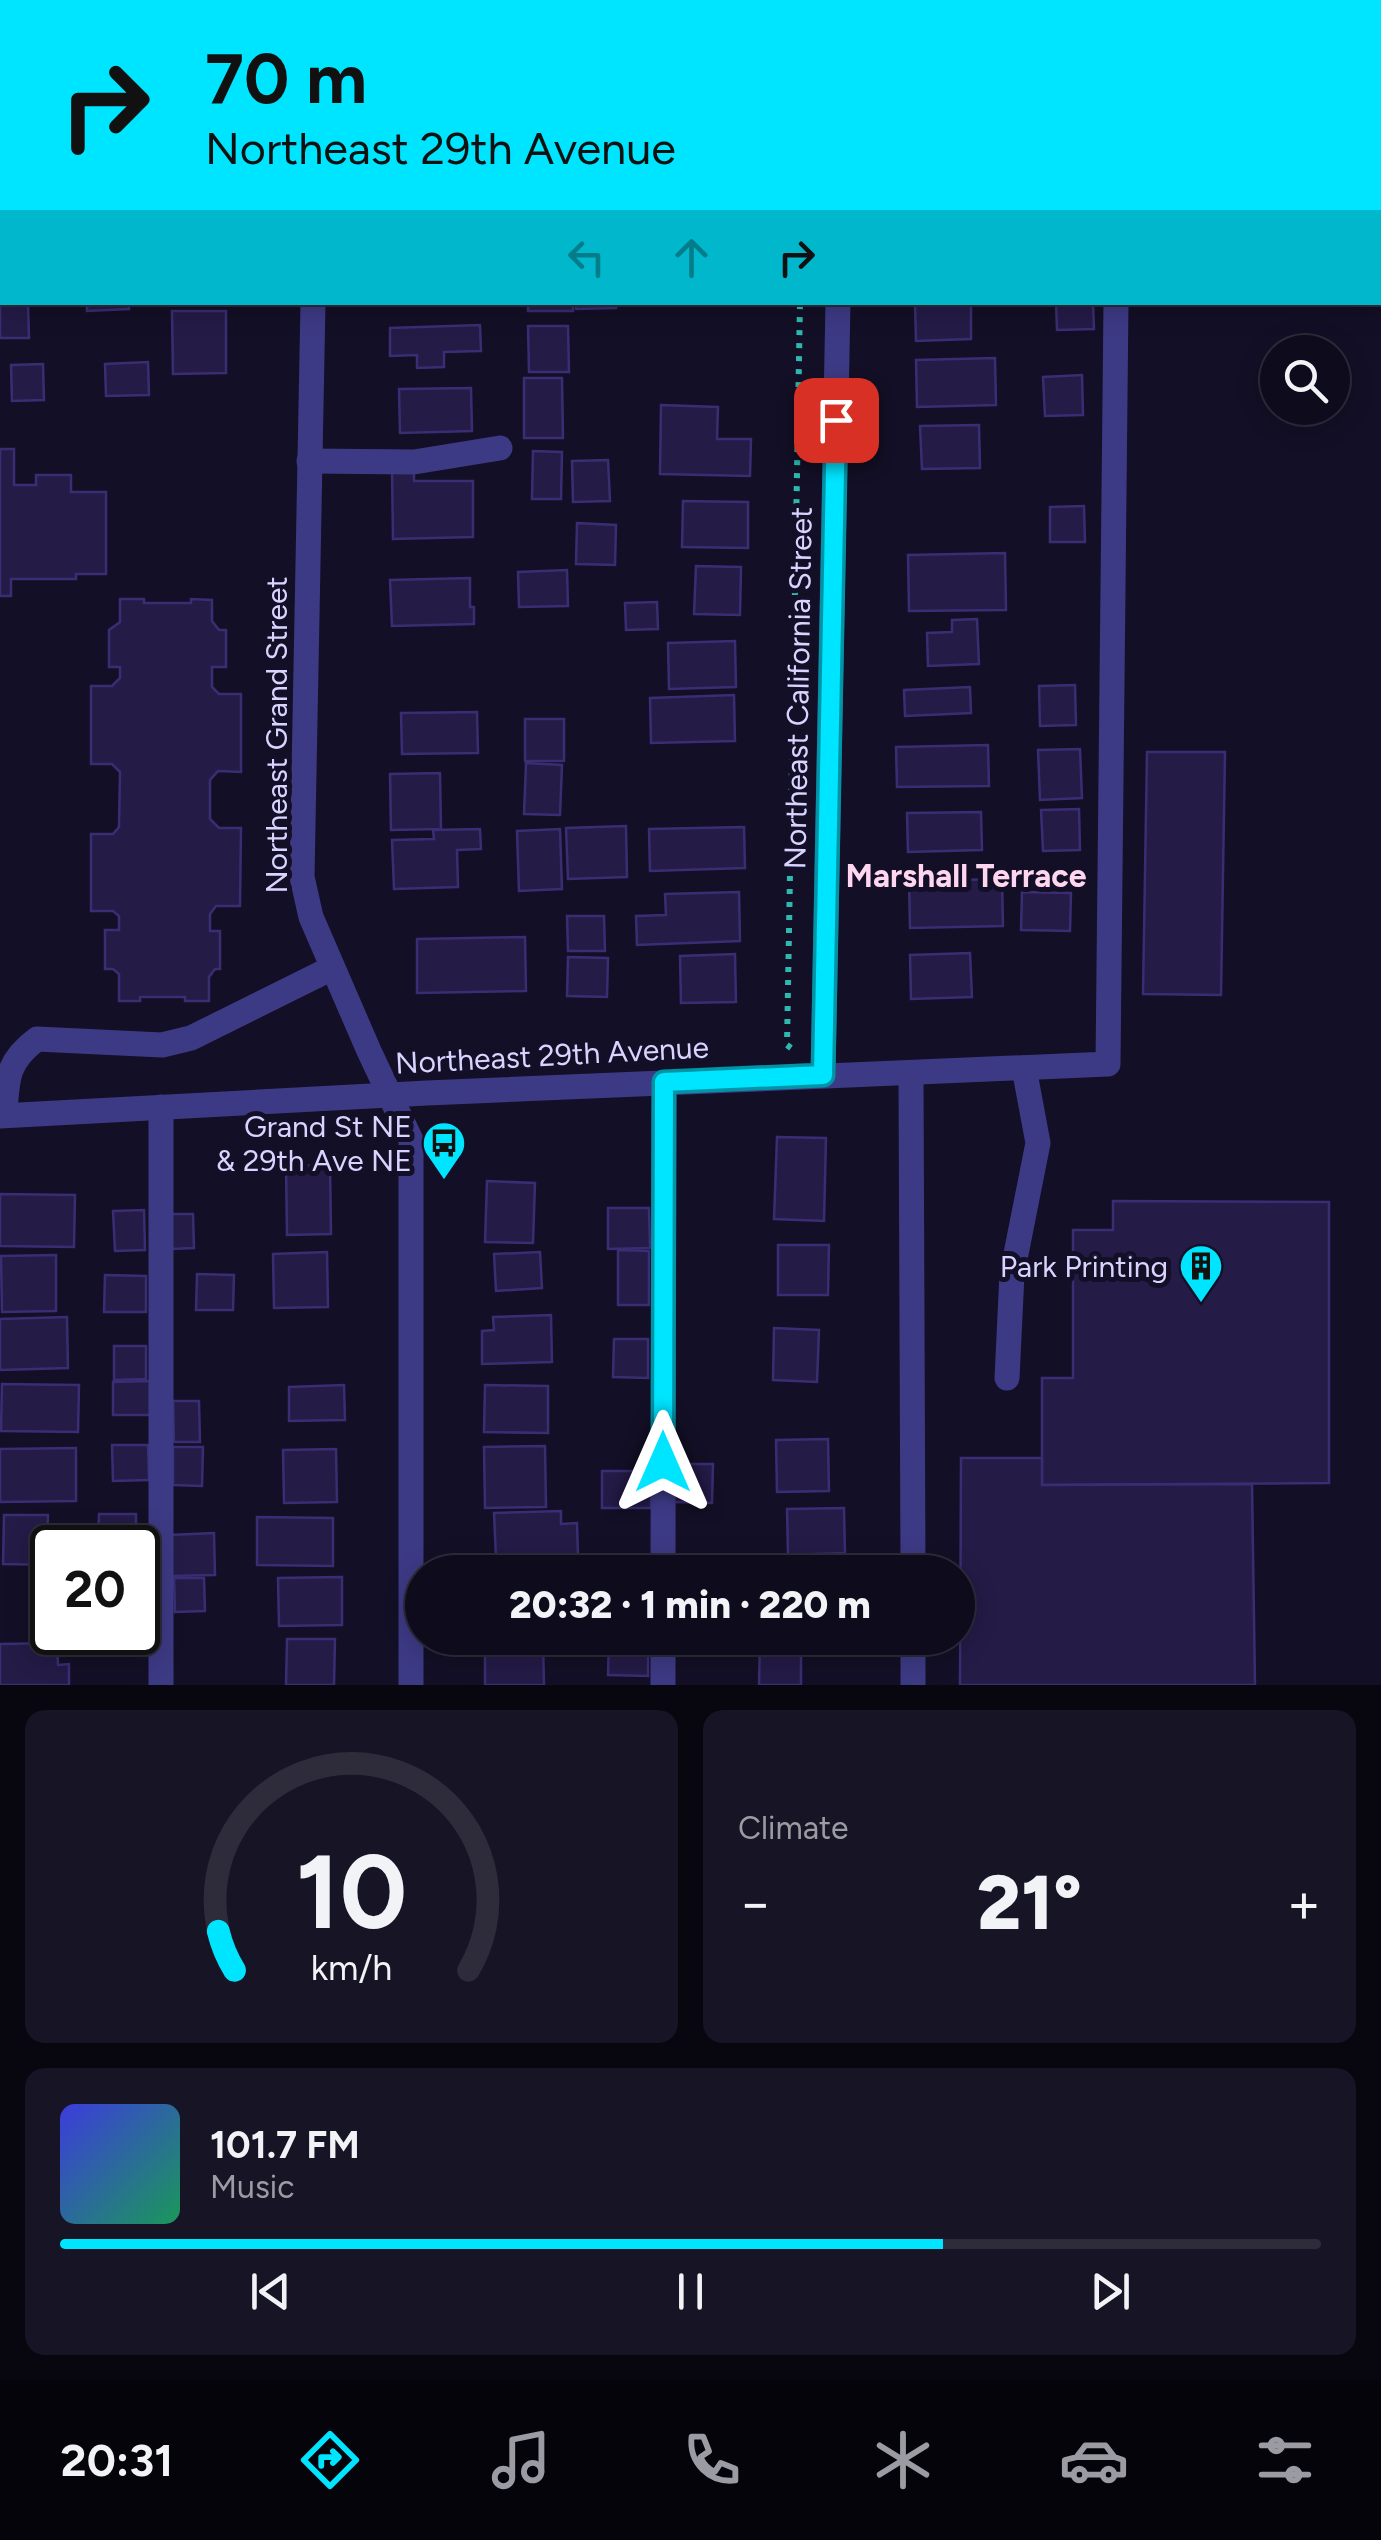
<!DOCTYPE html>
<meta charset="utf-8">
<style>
:root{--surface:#0e0b1c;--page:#171425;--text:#f1f3f6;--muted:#9b9ba3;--line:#2e2b3b;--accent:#00e5ff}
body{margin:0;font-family:Figtree,sans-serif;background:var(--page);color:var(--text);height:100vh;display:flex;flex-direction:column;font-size:38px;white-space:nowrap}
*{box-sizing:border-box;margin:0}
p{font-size:32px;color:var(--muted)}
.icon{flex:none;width:55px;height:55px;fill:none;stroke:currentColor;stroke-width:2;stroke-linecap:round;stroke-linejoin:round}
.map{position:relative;height:1685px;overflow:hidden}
.sheet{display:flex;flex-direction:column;gap:25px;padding:25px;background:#08060f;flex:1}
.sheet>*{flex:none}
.guide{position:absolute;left:0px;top:0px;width:1382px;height:305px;box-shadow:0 5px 25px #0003,0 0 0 2px var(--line);background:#00e5ff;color:#111;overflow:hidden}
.tools{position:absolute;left:1260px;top:335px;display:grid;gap:20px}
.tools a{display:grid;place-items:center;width:90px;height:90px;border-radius:50%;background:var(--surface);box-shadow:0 5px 25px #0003,0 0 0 2px var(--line);font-size:50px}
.speed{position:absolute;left:30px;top:1525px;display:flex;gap:20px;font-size:50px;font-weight:700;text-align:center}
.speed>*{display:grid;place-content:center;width:130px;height:130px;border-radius:50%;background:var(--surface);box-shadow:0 5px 25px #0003,0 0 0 2px var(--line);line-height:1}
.speed .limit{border:5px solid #111;border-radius:15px;background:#fff;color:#111}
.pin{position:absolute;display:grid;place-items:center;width:85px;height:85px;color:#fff;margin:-42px;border-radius:20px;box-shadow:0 5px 15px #0006}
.me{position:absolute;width:110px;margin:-55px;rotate:0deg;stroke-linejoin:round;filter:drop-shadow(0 0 8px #0008)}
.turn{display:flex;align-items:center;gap:35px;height:210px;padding:0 40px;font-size:45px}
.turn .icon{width:130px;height:130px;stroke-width:2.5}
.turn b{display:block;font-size:70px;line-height:85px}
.lanes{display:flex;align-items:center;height:95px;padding:0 40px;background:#0003;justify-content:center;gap:50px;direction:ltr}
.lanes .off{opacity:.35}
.big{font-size:75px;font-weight:800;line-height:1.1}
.sheet .card{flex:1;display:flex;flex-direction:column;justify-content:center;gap:15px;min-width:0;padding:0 35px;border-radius:20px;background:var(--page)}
.sheet .dial{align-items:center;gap:0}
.dial svg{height:260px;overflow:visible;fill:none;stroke:var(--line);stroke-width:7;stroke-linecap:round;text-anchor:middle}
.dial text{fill:var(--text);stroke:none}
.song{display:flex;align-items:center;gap:30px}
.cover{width:120px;height:120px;border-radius:15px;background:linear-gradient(135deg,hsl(240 70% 55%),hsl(150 70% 35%))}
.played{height:10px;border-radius:5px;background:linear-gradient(90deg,var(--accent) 70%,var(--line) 70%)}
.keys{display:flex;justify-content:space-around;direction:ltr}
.heat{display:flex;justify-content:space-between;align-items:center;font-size:55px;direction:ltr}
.sheet .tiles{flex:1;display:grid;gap:25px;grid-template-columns:1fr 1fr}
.card:last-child{grid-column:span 2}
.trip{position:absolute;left:405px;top:1555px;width:570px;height:100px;border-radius:50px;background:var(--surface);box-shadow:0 5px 25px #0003,0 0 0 2px var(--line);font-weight:800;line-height:100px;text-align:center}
.menu{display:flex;height:160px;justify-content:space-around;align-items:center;background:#06040b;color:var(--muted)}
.menu .icon{width:70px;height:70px}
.menu .active{color:var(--accent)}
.menu b{font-size:45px;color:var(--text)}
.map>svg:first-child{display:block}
.building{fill:#241b47;stroke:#3b2d73;stroke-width:2.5}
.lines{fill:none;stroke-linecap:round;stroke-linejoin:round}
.path{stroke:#2fb8b0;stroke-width:6;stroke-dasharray:5 8;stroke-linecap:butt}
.minor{stroke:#3d3a85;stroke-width:25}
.route-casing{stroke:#0095a6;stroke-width:25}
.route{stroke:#00e5ff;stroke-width:18}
.labels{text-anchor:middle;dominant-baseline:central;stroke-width:10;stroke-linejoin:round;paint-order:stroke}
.street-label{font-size:30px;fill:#d9d4ff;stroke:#130f26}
.poi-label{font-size:30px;fill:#d9d4ff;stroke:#130f26;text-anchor:end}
.neighbourhood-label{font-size:32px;font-weight:bold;fill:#ffd6f0;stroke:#130f26}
</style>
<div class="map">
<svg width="1381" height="1685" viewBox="0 0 1381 1685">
<rect width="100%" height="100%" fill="#130f26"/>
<g class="building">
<polygon points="368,0 463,0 463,2 369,2"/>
<rect x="0" y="221" width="2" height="54"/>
<polygon points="0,299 2,299 2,302 28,302 29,338 0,338"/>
<polygon points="87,302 128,302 129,309 87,311"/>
<rect x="528" y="302" width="45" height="9"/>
<polygon points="576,302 616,302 616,308 576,309"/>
<polygon points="915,302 971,302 971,339 916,341"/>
<polygon points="1056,302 1093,302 1094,329 1057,330"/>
<polygon points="172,311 226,311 226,373 173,374"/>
<polygon points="480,325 481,351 444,352 444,367 417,368 417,355 390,356 390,328"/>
<polygon points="528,326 568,326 569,372 529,372"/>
<polygon points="995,358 996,405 917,407 916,360"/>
<polygon points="148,362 149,395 106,396 105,364"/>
<polygon points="43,364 44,400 12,401 11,365"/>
<polygon points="1082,375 1083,415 1045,416 1043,377"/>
<polygon points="524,378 562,378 563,438 524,438"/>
<polygon points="471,388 472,431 400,433 399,389"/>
<polygon points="661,405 718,407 717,439 751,439 750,476 660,474"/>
<polygon points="979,425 980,468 922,469 920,426"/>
<polygon points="0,449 14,449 14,485 36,485 36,475 71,475 71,492 106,492 106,574 76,574 76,579 11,579 11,596 0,596"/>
<polygon points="533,451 562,452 561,499 532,499"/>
<polygon points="608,460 610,501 573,502 572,461"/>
<polygon points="414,470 414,481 473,481 473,537 393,539 392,471"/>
<polygon points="683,501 748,502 748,548 682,547"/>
<polygon points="1084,506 1085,542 1050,542 1050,507"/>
<polygon points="577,523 616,525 615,565 576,564"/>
<polygon points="1005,553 1006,610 909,611 908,555"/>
<polygon points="696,566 741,567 740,615 694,614"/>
<polygon points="567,570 568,606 519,607 518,572"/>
<polygon points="470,578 470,607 474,607 474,624 392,626 390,580"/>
<polygon points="120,599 144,599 144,603 191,603 191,599 212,600 212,621 219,630 226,630 226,667 212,667 212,687 219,694 241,694 241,772 218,771 210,780 210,819 219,828 241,828 240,906 216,906 210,914 210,931 220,931 220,969 215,969 209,977 209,1001 185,1001 185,997 140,997 140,1001 119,1001 119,974 113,969 105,969 105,930 119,930 119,916 113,911 91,911 91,834 113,834 119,827 120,772 112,764 91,764 91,686 112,686 120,678 120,667 109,667 109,630 120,622"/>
<polygon points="657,602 658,629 626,630 625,603"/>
<polygon points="977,619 979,664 928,666 927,633 952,632 952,620"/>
<polygon points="735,641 736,687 669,689 668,643"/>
<polygon points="1075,685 1076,725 1040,726 1039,686"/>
<polygon points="970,687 971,713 905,716 904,690"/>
<polygon points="734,695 735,741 651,743 650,698"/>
<polygon points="477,712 478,753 402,754 401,713"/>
<rect x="525" y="719" width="39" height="42"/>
<polygon points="988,745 989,786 897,787 896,747"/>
<polygon points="1080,749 1082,798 1040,800 1038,750"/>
<polygon points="1147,752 1225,752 1221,995 1143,994"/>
<polygon points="526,763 562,765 560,815 524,814"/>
<polygon points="440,773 441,829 391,830 390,774"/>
<polygon points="1079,809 1080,850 1043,851 1041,810"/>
<polygon points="981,812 982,850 908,852 907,813"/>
<polygon points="626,826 627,877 568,879 566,828"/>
<polygon points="744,827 745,868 650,871 649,829"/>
<polygon points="480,829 481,849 457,850 458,887 394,889 392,840 434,839 433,830"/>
<polygon points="560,829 562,889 519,891 517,831"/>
<polygon points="1002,879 1003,926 910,928 909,881"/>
<polygon points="739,892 740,941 637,945 636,916 666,915 665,894"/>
<polygon points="1022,892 1071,893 1070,931 1021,930"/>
<polygon points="567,916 604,916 605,951 568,951"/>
<polygon points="525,937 526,991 417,993 417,939"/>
<polygon points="970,953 972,997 911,999 910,955"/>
<polygon points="735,954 736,1002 681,1003 680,956"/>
<polygon points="568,957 608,958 607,997 567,996"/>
<polygon points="777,1137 826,1138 824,1221 774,1219"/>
<polygon points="330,1165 331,1234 287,1235 286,1166"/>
<polygon points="487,1181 535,1183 533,1243 485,1242"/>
<polygon points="0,1194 75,1195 74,1247 0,1246"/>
<polygon points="1113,1201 1329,1202 1329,1483 1042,1485 1042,1378 1073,1378 1073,1230 1113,1230"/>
<polygon points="608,1208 649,1208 650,1248 608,1249"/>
<polygon points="144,1210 145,1250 115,1251 113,1211"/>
<polygon points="171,1214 193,1214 194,1248 172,1249"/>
<polygon points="778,1245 829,1245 828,1295 778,1295"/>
<polygon points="618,1250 649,1251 649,1305 618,1305"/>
<polygon points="327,1252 328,1307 274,1308 273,1254"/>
<polygon points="540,1252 542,1288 496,1291 494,1254"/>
<polygon points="56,1255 56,1311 2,1312 1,1256"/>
<polygon points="197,1274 234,1275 233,1310 196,1310"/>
<polygon points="105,1275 146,1276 146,1312 104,1312"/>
<polygon points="551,1315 552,1362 482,1364 482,1331 494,1330 493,1317"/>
<polygon points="67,1317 68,1368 0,1370 0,1319"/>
<polygon points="774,1328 819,1330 817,1382 773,1380"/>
<polygon points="614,1339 648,1339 648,1378 613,1377"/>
<polygon points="114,1346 146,1346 146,1379 114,1380"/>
<polygon points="151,1381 151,1415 113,1415 113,1382"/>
<polygon points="2,1384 79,1385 78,1432 1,1431"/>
<polygon points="344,1385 345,1420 289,1421 289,1387"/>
<polygon points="485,1385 548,1386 548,1433 484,1432"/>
<polygon points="173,1401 199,1401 200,1442 174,1442"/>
<polygon points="828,1439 829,1491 777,1492 776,1440"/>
<polygon points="112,1445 148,1445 149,1480 113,1481"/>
<polygon points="545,1446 546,1507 485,1508 484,1447"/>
<polygon points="173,1447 203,1447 202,1486 173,1485"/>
<polygon points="76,1448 76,1501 0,1502 0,1449"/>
<polygon points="336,1449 337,1502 284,1503 283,1450"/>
<polygon points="961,1458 1042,1458 1042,1485 1252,1484 1255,1685 960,1685"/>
<polygon points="674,1464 713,1464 712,1503 673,1502"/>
<rect x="602" y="1471" width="49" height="37"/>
<polygon points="844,1508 845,1553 788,1555 787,1509"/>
<polygon points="561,1511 561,1524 577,1523 578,1556 496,1558 494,1513"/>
<polygon points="99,1514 136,1514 136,1545 98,1545"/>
<polygon points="4,1515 48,1515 47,1539 74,1539 74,1548 52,1548 52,1565 3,1564"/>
<polygon points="257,1517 333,1518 333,1566 257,1565"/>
<polygon points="214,1533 215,1575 170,1576 169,1535"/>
<polygon points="342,1577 342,1625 279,1626 278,1578"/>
<polygon points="174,1578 204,1578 205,1611 175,1612"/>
<polygon points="609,1638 648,1639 648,1676 608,1675"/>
<polygon points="760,1638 801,1638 801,1685 759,1685"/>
<polygon points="287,1639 335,1639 334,1685 286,1685"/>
<polygon points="543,1642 544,1685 485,1685 485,1643"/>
<polygon points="57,1643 58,1665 69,1664 69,1685 0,1685 0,1644"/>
</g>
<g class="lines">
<g class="path">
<polyline points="803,2 803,0"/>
<polyline points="791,1048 787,1045 800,302"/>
</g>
<g class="minor">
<polyline points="321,2 321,0"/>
<polyline points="844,2 844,0"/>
<polyline points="1119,2 1119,0"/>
<polyline points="0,73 2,73"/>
<polyline points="313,302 302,877 311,917 369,1051 411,1140 411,1685"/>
<polyline points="309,461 414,462 500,448"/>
<polyline points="911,1073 913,1572"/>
<polyline points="823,1075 838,302"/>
<polyline points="161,1107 161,1685"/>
<path d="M5,1115C7,1080 6,1062 37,1039L162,1045L191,1038L332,968"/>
<polyline points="0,1116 427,1093 1108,1064 1116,302"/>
<polyline points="1007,1378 1012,1274 1038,1143 1024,1068"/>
<polyline points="663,1572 664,1083"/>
<polyline points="913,1638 913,1685"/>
<polyline points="663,1685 663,1638"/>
</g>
</g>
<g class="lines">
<g class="route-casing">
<polyline id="route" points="663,1462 664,1082 823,1075 836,420"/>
</g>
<use href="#route" class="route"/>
</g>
<defs>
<g id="bus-pin" transform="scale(2.25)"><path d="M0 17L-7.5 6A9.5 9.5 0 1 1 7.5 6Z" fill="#00e5ff" stroke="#130f26"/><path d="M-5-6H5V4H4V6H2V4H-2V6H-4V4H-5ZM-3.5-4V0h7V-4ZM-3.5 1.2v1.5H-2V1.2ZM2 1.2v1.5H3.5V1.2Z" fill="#111"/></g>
<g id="building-pin" transform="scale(2.25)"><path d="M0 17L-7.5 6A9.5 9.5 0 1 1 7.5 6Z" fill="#00e5ff" stroke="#130f26"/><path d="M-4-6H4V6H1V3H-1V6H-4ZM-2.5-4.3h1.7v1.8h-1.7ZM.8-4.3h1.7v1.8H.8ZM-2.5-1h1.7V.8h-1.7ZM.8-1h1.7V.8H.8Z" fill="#111"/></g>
</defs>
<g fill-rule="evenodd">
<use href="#bus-pin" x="444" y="1143"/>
<use href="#building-pin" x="1201" y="1266"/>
</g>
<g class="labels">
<g class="street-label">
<text transform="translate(798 688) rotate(-89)">Northeast California Street</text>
<text transform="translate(276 735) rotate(-90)">Northeast Grand Street</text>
<text transform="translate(552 1055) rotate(-3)">Northeast 29th Avenue</text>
</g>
<g class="poi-label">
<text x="412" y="1126">Grand St NE<tspan x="412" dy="34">&amp; 29th Ave NE</tspan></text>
<text x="1168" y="1266">Park Printing</text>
</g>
<g class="neighbourhood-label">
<text x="966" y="876">Marshall Terrace</text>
</g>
</g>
</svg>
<div class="tools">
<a><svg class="icon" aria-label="search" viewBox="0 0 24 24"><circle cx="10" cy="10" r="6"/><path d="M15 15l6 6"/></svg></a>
</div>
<div class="speed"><div class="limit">20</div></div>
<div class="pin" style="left:836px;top:420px;background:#d93025"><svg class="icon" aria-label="arrive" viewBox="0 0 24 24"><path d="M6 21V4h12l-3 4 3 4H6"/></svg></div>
<svg class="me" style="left:663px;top:1462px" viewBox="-20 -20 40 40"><path d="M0-17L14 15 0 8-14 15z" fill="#00e5ff" stroke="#fff" stroke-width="4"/></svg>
<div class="trip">20:32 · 1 min · 220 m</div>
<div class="guide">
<div class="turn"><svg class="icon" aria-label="right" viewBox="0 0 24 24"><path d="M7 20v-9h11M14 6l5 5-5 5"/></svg><div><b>70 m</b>Northeast 29th Avenue</div></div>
<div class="lanes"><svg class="icon off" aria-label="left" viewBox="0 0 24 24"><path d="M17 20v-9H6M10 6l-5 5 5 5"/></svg><svg class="icon off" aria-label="ahead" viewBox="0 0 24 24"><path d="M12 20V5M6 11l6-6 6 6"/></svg><svg class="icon" aria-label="right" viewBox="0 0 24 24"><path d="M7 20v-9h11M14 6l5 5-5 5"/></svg></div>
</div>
</div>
<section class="sheet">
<div class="tiles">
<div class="card dial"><svg viewBox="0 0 100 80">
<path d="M14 69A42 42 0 1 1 86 69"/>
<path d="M14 69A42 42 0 0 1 9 57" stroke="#00e5ff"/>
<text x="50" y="56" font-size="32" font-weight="700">10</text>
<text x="50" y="72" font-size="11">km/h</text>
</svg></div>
<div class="card"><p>Climate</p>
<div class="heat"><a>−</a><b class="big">21°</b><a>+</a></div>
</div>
<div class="card">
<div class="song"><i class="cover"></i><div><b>101.7 FM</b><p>Music</p></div></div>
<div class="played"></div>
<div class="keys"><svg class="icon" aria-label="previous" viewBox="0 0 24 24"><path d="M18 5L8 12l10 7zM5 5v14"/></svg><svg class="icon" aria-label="pause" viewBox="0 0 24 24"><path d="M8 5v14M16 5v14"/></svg><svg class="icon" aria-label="next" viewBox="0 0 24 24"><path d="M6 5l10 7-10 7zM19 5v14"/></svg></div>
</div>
</div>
</section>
<nav class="menu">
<b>20:31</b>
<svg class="icon active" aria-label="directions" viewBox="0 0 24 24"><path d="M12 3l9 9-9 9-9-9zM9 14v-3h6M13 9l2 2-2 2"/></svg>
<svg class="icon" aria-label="music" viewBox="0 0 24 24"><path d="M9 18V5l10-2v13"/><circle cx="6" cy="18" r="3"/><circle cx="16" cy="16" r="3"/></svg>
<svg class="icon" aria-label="phone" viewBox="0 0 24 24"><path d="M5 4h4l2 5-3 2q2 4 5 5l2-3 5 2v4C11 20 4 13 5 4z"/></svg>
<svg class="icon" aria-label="climate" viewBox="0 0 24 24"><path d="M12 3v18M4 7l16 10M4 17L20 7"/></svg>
<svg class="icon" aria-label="car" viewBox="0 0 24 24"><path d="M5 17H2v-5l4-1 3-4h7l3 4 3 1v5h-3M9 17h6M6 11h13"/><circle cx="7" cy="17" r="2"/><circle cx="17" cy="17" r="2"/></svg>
<svg class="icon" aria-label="filters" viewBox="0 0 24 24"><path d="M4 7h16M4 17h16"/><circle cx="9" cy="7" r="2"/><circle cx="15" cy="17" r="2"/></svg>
</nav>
